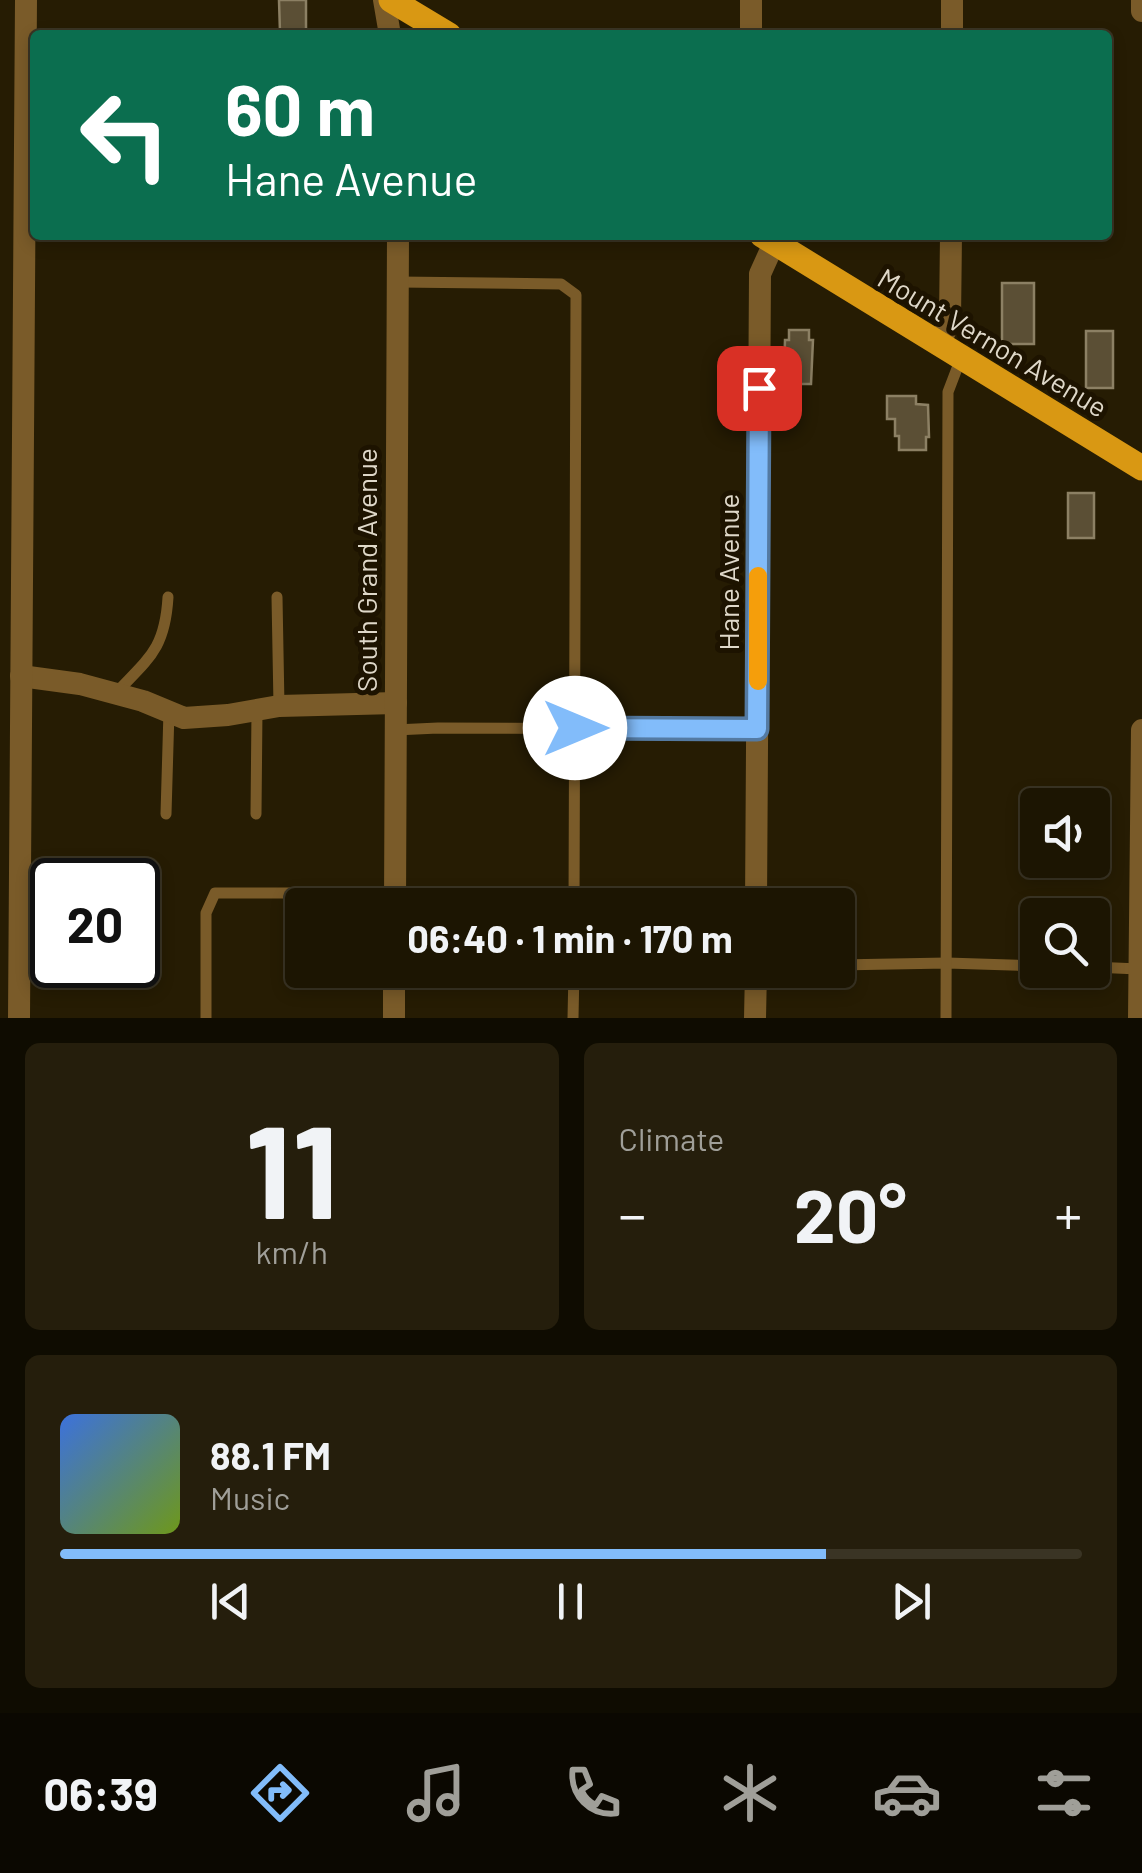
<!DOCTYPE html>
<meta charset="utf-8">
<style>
:root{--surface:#1c1502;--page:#251e0c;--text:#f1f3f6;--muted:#a09f99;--line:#3a3424;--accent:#82bcfa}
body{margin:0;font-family:Barlow,sans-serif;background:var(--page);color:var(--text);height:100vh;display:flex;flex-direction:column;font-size:38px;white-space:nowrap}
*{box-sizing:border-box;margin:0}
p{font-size:32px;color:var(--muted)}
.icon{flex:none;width:55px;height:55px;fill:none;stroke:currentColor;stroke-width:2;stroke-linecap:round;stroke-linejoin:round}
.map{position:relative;height:1018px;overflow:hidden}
.drawer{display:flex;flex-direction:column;gap:25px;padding:25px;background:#0f0c01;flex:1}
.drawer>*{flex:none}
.guide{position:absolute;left:30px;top:30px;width:1082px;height:210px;border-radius:10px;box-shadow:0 5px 15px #0003,0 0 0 2px var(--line);background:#0b6e4f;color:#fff;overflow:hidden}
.buttons{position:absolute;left:1020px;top:788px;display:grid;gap:20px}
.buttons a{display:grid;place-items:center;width:90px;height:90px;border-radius:10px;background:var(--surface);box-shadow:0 5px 15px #0003,0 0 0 2px var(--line);font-size:50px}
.speed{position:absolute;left:30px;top:858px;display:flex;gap:20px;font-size:50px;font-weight:700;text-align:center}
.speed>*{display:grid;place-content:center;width:130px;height:130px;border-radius:50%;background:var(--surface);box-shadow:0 5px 15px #0003,0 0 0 2px var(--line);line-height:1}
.speed .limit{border:5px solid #111;border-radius:15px;background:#fff;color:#111}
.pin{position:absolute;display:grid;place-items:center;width:85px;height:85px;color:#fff;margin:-42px;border-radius:20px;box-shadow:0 5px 15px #0006}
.me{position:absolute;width:110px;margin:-55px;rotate:90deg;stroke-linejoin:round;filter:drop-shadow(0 0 8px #0008)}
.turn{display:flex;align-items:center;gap:35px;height:210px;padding:0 30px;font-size:45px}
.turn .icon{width:130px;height:130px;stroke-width:2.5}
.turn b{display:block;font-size:70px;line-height:85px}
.big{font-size:75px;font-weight:700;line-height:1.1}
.drawer .widget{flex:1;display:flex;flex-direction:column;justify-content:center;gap:15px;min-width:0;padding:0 35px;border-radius:15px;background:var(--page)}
.drawer .dial{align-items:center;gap:0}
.dial b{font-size:130px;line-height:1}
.song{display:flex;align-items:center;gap:30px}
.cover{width:120px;height:120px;border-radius:15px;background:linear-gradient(135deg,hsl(220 70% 55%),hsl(80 70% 35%))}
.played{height:10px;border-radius:5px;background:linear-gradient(90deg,var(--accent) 75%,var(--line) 75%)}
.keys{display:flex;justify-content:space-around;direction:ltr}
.heat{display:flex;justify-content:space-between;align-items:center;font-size:55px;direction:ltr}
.drawer .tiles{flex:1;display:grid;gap:25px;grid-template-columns:1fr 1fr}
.widget:last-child{grid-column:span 2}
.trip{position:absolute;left:285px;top:888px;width:570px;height:100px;border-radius:10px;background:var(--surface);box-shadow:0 5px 15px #0003,0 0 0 2px var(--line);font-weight:700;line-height:100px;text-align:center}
.tab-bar{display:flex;height:160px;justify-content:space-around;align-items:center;background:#0b0801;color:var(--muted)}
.tab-bar .icon{width:70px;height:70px}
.tab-bar .on{color:var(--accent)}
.tab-bar b{font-size:45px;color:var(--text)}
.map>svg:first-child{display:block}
.building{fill:#5b4f35;stroke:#8c8064;stroke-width:2.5}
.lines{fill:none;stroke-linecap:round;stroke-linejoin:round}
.lane{stroke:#7a5b29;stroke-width:11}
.street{stroke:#7a5b29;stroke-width:22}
.primary{stroke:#d99813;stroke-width:25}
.route-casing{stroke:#547aa2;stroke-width:25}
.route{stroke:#82bcfa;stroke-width:18}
.slow{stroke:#f59e0b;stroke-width:18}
.labels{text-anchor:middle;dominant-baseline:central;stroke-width:10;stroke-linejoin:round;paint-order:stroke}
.street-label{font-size:28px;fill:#dfd8c9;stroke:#1d1300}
</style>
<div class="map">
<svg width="1142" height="1018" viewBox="0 0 1142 1018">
<rect width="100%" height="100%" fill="#261c03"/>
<g class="building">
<polygon points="279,0 306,0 306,35 286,35 286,32 280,32"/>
<rect x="1002" y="283" width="32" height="61"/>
<polygon points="789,330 809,330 809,340 813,340 811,384 796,384 796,371 784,371 785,340 789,340"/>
<rect x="1086" y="331" width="27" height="57"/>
<polygon points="887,396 916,396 916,404 928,405 929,437 926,437 926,450 899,450 899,436 895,436 895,419 887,419"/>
<rect x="1068" y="493" width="26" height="45"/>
</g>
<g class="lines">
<g class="lane">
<polyline points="398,282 561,284 576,295 574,905"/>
<polyline points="277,597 279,706"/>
<path d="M116,693C149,658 165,649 168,597"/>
<polyline points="395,730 438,728 757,729"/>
<polyline points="166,814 169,711"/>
<polyline points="256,814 257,710"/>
<polyline points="838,965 947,963 1038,966"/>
<polyline points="1092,967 1139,969"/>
<polyline points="206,1018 206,913 215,893 395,893"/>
<polyline points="573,1018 574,970"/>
<polyline points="946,1018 948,392 961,358"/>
</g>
<g class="street">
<polyline points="384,0 390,35"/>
<polyline points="751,0 751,35"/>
<polyline points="1142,0 1142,11"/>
<polyline points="952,35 952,0"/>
<polyline points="939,345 950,320 951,235"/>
<polyline points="21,676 80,684 143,701 184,718 228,715 279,706 396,703"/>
<polyline points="395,905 398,235"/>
<polyline points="756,905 760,274 774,243"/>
<polyline points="19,1018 26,0"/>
<polyline points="394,1018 394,970"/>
<polyline points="755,1018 756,970"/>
<polyline points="1139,1018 1142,730"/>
</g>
<g class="primary">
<polyline points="391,0 449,35"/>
<polyline points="762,235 1142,468"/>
</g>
</g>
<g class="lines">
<g class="route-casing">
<polyline id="route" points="575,728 757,729 759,388"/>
</g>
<use href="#route" class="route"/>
<polyline class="slow" points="758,681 758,576"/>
</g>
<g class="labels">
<g class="street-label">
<text transform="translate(993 342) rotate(31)">Mount Vernon Avenue</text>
<text transform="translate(366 570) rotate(-90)">South Grand Avenue</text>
<text transform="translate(728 572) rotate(-90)">Hane Avenue</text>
</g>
</g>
</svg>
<div class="buttons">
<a><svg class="icon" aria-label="sound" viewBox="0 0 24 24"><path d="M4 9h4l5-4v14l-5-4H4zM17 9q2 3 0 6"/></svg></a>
<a><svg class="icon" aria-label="search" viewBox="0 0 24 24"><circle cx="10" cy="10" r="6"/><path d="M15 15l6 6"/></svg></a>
</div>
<div class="speed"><div class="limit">20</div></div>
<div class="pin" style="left:759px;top:388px;background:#d93025"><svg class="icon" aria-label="arrive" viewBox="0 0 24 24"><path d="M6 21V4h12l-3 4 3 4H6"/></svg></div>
<svg class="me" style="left:575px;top:728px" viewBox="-20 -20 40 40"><circle r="19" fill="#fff"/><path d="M0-13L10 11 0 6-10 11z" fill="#82bcfa"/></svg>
<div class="trip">06:40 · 1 min · 170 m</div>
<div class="guide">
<div class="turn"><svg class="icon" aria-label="left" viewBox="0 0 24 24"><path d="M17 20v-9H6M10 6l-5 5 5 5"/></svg><div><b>60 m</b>Hane Avenue</div></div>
</div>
</div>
<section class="drawer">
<div class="tiles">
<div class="widget dial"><b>11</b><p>km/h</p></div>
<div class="widget"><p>Climate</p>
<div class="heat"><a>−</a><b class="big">20°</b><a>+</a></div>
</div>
<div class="widget">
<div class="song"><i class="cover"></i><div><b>88.1 FM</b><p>Music</p></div></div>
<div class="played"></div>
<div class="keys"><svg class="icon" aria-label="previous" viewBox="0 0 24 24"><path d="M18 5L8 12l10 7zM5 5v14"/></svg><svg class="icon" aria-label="pause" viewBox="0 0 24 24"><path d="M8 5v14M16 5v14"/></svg><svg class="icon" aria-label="next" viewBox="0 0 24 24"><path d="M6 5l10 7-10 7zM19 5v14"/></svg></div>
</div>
</div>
</section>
<nav class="tab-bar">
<b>06:39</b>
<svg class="icon on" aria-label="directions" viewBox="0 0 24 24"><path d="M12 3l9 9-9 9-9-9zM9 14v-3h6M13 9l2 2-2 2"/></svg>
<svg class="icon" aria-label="music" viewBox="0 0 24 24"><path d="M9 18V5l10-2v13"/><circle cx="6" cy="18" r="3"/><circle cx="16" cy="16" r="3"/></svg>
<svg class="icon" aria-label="phone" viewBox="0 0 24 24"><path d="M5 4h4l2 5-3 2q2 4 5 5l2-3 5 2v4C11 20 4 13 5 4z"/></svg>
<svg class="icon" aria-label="climate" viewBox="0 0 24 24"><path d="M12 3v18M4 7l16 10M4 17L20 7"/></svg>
<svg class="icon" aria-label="car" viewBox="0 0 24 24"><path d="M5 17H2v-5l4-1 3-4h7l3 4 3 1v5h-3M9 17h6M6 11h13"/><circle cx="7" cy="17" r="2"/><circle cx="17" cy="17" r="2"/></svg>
<svg class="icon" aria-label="filters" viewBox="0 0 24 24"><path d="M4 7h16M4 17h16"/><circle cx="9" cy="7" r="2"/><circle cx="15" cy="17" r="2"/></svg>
</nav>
